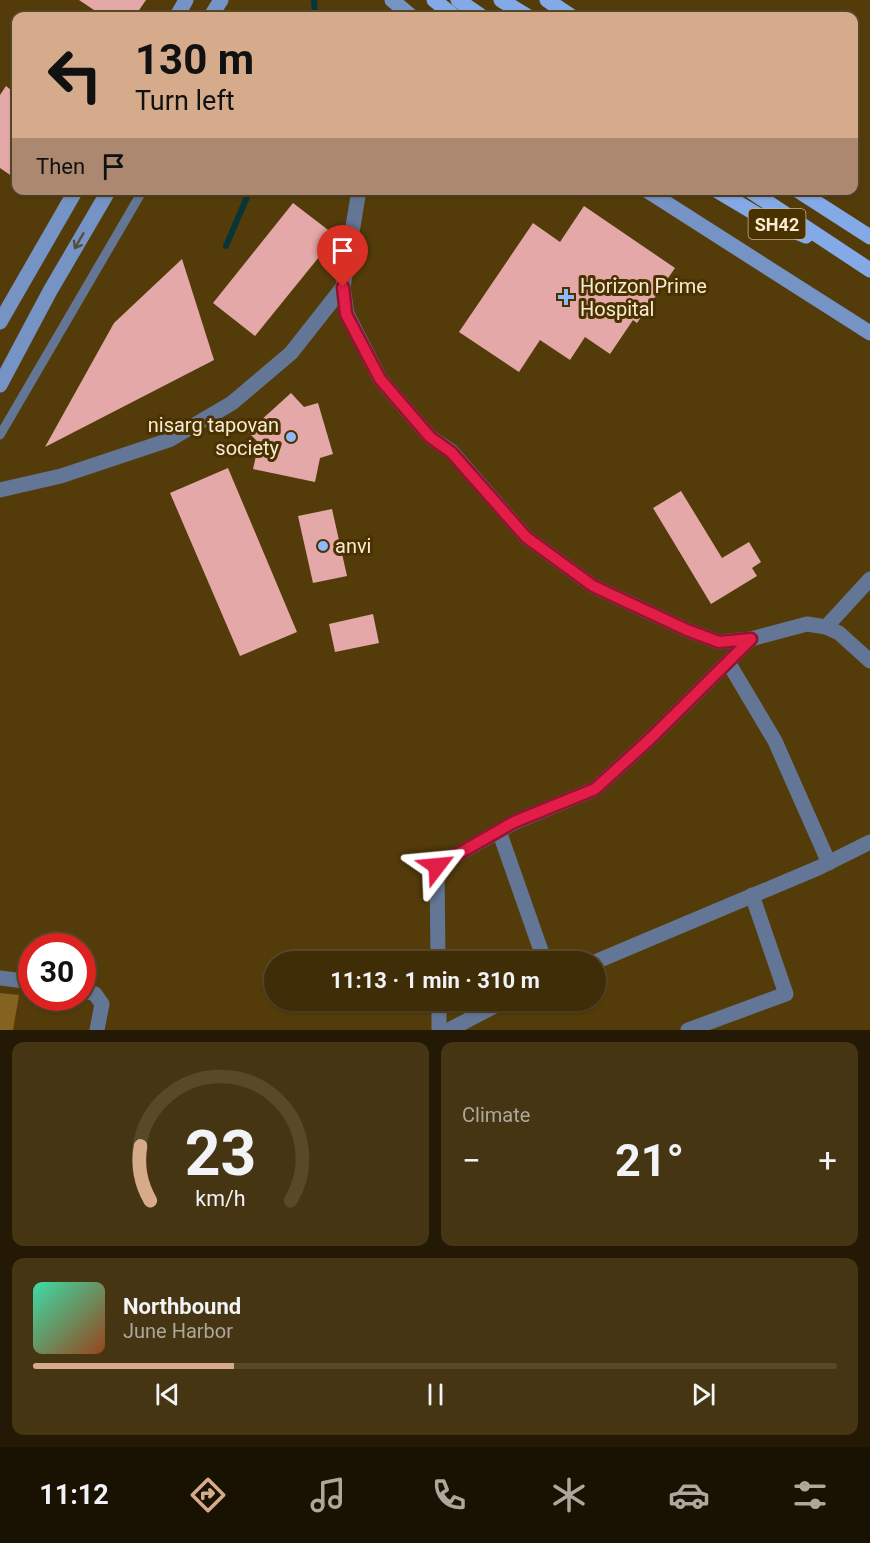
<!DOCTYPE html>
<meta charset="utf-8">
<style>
:root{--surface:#3f2d08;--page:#463512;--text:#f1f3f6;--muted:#ada89c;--line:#584929;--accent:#d6ab8b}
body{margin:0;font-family:Roboto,sans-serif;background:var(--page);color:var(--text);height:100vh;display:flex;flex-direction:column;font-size:22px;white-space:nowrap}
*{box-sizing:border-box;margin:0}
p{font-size:20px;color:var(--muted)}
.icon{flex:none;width:33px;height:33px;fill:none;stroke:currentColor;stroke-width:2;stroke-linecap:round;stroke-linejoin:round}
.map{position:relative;height:1030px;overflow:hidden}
.sheet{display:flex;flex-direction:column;gap:12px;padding:12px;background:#231904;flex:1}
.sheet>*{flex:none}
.guide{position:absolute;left:12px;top:12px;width:846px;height:183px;border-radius:12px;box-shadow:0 2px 4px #0004,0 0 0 2px var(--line);background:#d6ab8b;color:#111;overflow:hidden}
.speed{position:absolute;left:18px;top:933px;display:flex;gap:12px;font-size:30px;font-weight:700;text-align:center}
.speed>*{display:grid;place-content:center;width:78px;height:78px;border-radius:50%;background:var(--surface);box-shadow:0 2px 4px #0004,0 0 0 2px var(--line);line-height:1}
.speed .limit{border:9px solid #d22;background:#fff;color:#111}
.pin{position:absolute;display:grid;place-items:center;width:51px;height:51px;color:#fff;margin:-62px -26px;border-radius:50% 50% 50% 0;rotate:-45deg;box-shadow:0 0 6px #0007}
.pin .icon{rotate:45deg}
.me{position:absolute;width:66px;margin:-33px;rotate:61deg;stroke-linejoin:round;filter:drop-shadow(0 0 4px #0008)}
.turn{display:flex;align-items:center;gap:21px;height:126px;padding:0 24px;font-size:27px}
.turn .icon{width:78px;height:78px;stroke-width:2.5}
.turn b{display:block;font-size:42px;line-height:51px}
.then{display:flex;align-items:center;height:57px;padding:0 24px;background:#0003;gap:12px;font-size:22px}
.big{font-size:45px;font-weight:700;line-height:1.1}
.sheet .tile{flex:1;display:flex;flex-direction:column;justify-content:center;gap:9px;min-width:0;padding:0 21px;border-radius:12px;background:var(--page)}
.sheet .dial{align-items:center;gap:0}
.dial svg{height:156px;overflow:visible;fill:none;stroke:var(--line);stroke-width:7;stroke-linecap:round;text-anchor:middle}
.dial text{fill:var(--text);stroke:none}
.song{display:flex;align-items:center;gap:18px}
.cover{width:72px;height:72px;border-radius:9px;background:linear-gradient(135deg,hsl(160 70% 55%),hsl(20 70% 35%))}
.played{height:6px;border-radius:3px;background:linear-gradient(90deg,var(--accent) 25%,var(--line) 25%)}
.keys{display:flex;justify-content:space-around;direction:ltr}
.heat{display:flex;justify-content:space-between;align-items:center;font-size:33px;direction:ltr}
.sheet .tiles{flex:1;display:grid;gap:12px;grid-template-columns:1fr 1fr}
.tile:last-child{grid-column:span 2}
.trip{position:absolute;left:264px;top:951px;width:342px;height:60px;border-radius:30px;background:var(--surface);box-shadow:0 2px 4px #0004,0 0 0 2px var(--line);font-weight:700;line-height:60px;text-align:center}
.dock{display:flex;height:96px;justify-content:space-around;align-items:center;background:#191203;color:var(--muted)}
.dock .icon{width:42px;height:42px}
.dock .selected{color:var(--accent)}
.dock b{font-size:27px;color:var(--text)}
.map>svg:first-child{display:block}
.green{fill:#846220}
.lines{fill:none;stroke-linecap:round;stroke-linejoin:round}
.stream{stroke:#083638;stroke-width:6}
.building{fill:#e3a8a7}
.lane{stroke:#637695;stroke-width:9}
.street{stroke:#637695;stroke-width:15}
.secondary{stroke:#7593c4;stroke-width:15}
.primary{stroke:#83a9e7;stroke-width:15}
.oneway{stroke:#564e3b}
.route-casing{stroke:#92132f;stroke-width:15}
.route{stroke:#e11d48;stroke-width:10}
.poi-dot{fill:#8fb8fd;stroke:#493100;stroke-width:2}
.labels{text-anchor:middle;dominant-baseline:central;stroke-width:6;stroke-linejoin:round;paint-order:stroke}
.shield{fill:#493100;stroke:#c4b394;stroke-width:1.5}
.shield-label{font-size:18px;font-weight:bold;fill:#f9ebd3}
.poi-label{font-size:20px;fill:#f9ebd3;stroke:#493100;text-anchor:start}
</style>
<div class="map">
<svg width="870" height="1030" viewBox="0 0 870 1030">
<rect width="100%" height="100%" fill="#543c0a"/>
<polygon class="green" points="0,993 19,995 13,1030 0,1030"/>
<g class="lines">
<g class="stream">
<polyline points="314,0 315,16"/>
<polyline points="226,246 250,190"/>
</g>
</g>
<g class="building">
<polygon points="79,0 146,0 135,16 103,16"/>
<polygon points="6,86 16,94 16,179 0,168 0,95"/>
<polygon points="293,203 336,236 255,336 213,303"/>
<polygon points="584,206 675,268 637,323 633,320 610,354 585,337 570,360 540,340 519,372 459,332 533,223 560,242"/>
<polygon points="182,259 214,360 45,447 114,323"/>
<polygon points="291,393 304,407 318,403 333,454 320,458 315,482 253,469 259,443 248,432"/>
<polygon points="228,468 297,632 240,656 170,493"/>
<polygon points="681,491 722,558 749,542 761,562 752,568 757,576 711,604 653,508"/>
<polygon points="332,509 347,576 313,583 298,516"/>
<polygon points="373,614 379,643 335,652 329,624"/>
</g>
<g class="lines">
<polyline class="lane" points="0,435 143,190"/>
<g class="street">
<polyline points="359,190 343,287 347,314 380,379 430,437 451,451 526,537 593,586 687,630 719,642 751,639 807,624 826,627 839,633 870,661"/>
<polyline points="0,490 61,476 169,440 232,403 291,353 343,287"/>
<polyline points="826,627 870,579"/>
<polyline points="728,662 775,741 829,863"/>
<polyline points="499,831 545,962"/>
<polyline points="438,962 437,866 515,822 595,789 650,739 751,639"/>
<polyline points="595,962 818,868 870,842"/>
<polyline points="0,978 32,982"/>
<polyline points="82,990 95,994 102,1004 97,1030"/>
<polyline points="439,1000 439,1030"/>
<polyline points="449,1030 506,1000"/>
<polyline points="688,1030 786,994 752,895"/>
</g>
<g class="secondary">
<polyline points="392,0 411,16"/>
<polyline points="177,16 186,0"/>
<polyline points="211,16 221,0"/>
<polyline points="646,190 870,333"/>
<polyline points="0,322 76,190"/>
<polyline points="0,385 50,291 109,190"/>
</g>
<g class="primary">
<polyline points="434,0 454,16"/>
<polyline points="458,0 481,16"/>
<polyline points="501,0 527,16"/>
<polyline points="547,0 571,16"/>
<polyline points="716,190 763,218 806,236"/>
<polyline points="749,190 870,270"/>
<polyline points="797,190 870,237"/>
</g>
</g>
<defs><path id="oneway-shaft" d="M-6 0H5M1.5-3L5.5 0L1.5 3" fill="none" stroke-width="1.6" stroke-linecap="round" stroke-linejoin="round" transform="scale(1.5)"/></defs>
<use class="oneway" href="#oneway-shaft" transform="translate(79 241) rotate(120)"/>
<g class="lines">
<g class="route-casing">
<polyline id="route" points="343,287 346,314 380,379 430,437 451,452 526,537 593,586 687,630 719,642 751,639 650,739 595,789 514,822 437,866"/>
</g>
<use href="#route" class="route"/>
</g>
<g class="poi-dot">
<path d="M563 288h6v6h6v6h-6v6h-6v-6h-6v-6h6z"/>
<circle cx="291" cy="437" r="6"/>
<circle cx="323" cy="546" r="6"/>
</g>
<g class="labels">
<rect class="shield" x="748.5" y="209" width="57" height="30" rx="4.5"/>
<g class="shield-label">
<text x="777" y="224">SH42</text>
</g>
<g class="poi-label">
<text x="580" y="286">Horizon Prime<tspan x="580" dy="23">Hospital</tspan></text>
<text x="279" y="425" text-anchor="end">nisarg tapovan<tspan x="279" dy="23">society</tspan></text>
<text x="335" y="546">anvi</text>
</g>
</g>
</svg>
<div class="speed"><div class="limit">30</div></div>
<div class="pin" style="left:343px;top:287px;background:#d93025"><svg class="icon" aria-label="arrive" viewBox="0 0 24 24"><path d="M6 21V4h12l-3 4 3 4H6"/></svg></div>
<svg class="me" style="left:437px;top:866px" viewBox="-20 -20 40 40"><path d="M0-17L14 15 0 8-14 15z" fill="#e11d48" stroke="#fff" stroke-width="4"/></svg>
<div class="trip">11:13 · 1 min · 310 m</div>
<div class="guide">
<div class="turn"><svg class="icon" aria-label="left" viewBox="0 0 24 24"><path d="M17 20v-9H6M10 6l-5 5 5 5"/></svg><div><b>130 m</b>Turn left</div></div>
<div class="then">Then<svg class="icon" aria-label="arrive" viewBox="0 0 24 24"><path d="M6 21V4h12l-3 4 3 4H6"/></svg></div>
</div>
</div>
<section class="sheet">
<div class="tiles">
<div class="tile dial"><svg viewBox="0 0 100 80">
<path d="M14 69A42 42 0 1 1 86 69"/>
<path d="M14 69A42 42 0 0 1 9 41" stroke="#d6ab8b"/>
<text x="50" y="56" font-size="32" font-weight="700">23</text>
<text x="50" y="72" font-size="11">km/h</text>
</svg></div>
<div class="tile"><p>Climate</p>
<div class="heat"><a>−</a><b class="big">21°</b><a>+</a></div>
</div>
<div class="tile">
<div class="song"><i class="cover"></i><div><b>Northbound</b><p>June Harbor</p></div></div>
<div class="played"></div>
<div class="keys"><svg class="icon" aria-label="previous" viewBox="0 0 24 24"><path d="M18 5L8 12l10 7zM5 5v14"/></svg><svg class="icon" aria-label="pause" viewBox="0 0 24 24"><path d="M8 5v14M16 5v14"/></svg><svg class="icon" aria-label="next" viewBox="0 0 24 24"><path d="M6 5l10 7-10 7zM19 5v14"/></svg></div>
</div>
</div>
</section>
<nav class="dock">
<b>11:12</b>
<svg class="icon selected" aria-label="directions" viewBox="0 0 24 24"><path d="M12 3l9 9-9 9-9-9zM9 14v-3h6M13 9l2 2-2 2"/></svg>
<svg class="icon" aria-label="music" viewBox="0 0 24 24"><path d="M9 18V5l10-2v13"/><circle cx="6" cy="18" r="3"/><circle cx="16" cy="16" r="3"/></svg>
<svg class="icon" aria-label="phone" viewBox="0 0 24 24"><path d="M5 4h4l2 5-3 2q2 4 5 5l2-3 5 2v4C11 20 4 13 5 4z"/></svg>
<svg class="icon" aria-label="climate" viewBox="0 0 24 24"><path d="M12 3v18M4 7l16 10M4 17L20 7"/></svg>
<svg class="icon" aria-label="car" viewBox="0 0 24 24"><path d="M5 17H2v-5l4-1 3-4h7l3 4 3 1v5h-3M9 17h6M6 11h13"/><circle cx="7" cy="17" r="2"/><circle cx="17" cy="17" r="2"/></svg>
<svg class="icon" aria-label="filters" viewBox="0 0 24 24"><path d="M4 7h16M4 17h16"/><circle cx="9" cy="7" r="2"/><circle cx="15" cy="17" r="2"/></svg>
</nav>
